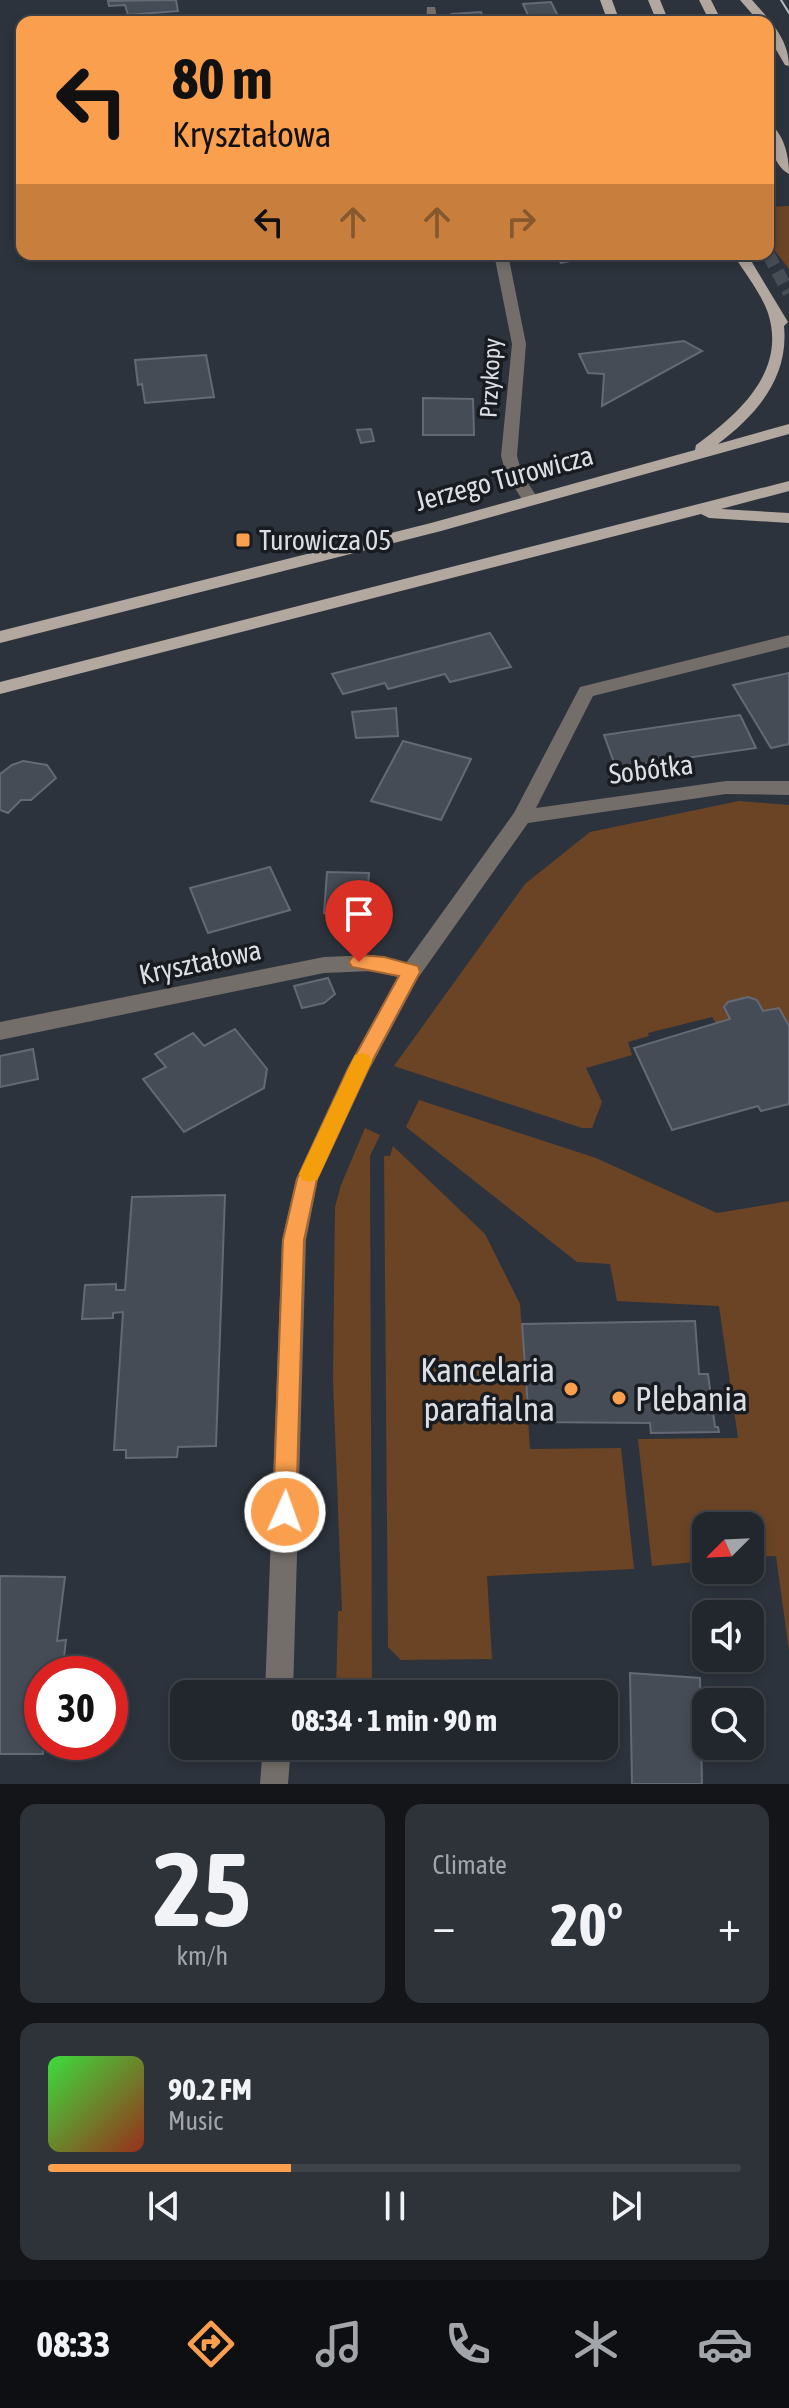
<!DOCTYPE html>
<meta charset="utf-8">
<style>
:root{--surface:#22262d;--page:#2e3239;--text:#f1f3f6;--muted:#a2a5aa;--line:#3f4349;--accent:#fa9f4e}
body{margin:0;font-family:"Asap Condensed",sans-serif;background:var(--page);color:var(--text);height:100vh;display:flex;flex-direction:column;font-size:30px;white-space:nowrap}
*{box-sizing:border-box;margin:0}
p{font-size:26px;color:var(--muted)}
.icon{flex:none;width:44px;height:44px;fill:none;stroke:currentColor;stroke-width:2;stroke-linecap:round;stroke-linejoin:round}
.map{position:relative;height:1784px;overflow:hidden}
.side{display:flex;flex-direction:column;gap:20px;padding:20px;background:#131519;flex:1}
.side>*{flex:none}
.top-card{position:absolute;left:16px;top:16px;width:758px;height:244px;border-radius:16px;box-shadow:0 4px 12px #0003,0 0 0 2px var(--line);background:#fa9f4e;color:#111;overflow:hidden}
.needle{width:52px;rotate:246deg}
.fabs{position:absolute;left:692px;top:1512px;display:grid;gap:16px}
.fabs a{display:grid;place-items:center;width:72px;height:72px;border-radius:16px;background:var(--surface);box-shadow:0 4px 12px #0003,0 0 0 2px var(--line);font-size:40px}
.speed{position:absolute;left:24px;top:1656px;display:flex;gap:16px;font-size:40px;font-weight:700;text-align:center}
.speed>*{display:grid;place-content:center;width:104px;height:104px;border-radius:50%;background:var(--surface);box-shadow:0 4px 12px #0003,0 0 0 2px var(--line);line-height:1}
.speed .limit{border:12px solid #d22;background:#fff;color:#111}
.pin{position:absolute;display:grid;place-items:center;width:68px;height:68px;color:#fff;margin:-82px -34px;border-radius:50% 50% 50% 0;rotate:-45deg;box-shadow:0 0 8px #0007}
.pin .icon{rotate:45deg}
.me{position:absolute;width:88px;margin:-44px;rotate:2deg;stroke-linejoin:round;filter:drop-shadow(0 0 6px #0008)}
.turn{display:flex;align-items:center;gap:28px;height:168px;padding:0 24px;font-size:36px}
.turn .icon{width:104px;height:104px;stroke-width:2.5}
.turn b{display:block;font-size:56px;line-height:68px}
.lanes{display:flex;align-items:center;height:76px;padding:0 24px;background:#0003;justify-content:center;gap:40px;direction:ltr}
.lanes .off{opacity:.35}
.big{font-size:60px;font-weight:700;line-height:1.1}
.side .card{flex:1;display:flex;flex-direction:column;justify-content:center;gap:12px;min-width:0;padding:0 28px;border-radius:16px;background:var(--page)}
.side .dial{align-items:center;gap:0}
.dial b{font-size:104px;line-height:1}
.song{display:flex;align-items:center;gap:24px}
.cover{width:96px;height:96px;border-radius:12px;background:linear-gradient(135deg,hsl(120 70% 55%),hsl(10 70% 35%))}
.played{height:8px;border-radius:4px;background:linear-gradient(90deg,var(--accent) 35%,var(--line) 35%)}
.keys{display:flex;justify-content:space-around;direction:ltr}
.heat{display:flex;justify-content:space-between;align-items:center;font-size:44px;direction:ltr}
.side .tiles{flex:1;display:grid;gap:20px;grid-template-columns:1fr 1fr}
.card:last-child{grid-column:span 2}
.trip{position:absolute;left:170px;top:1680px;width:448px;height:80px;border-radius:16px;background:var(--surface);box-shadow:0 4px 12px #0003,0 0 0 2px var(--line);font-weight:700;line-height:80px;text-align:center}
.tabs{display:flex;height:128px;justify-content:space-around;align-items:center;background:#0e0f12;color:var(--muted)}
.tabs .icon{width:56px;height:56px}
.tabs .selected{color:var(--accent)}
.tabs b{font-size:36px;color:var(--text)}
.map>svg:first-child{display:block}
.green{fill:#6a4425}
.building{fill:#464c56;stroke:#636a75;stroke-width:2}
.lines{fill:none;stroke-linecap:round;stroke-linejoin:round}
.major-tunnel{stroke:#474d55;stroke-width:13;stroke-dasharray:13 7;stroke-linecap:butt}
.minor{fill:#736e6a;fill-rule:evenodd}
.major{fill:#b2a8a0;fill-rule:evenodd}
.tram{stroke:#b5bac0;stroke-width:2}
.route{fill:#fa9f4e;stroke:#a26733;stroke-width:2}
.slow{fill:#f59e0b}
.poi-dot{fill:#fa9f4e;stroke:#181b1f;stroke-width:3}
.labels{text-anchor:middle;dominant-baseline:central;stroke-width:7;stroke-linejoin:round;paint-order:stroke}
.far-street-label{font-size:24px;fill:#dbdfe5;stroke:#181b1f}
.street-label{font-size:28px;fill:#dbdfe5;stroke:#181b1f}
.poi-label{font-size:28px;fill:#dbdfe5;stroke:#181b1f;text-anchor:start}
.near-poi-label{font-size:34px;fill:#dbdfe5;stroke:#181b1f;text-anchor:end}
</style>
<div class="map">
<svg width="789" height="1784" viewBox="0 0 789 1784">
<rect width="100%" height="100%" fill="#2d333c"/>
<g class="green">
<polygon points="789,206 789,269 768,242 768,207"/>
<polygon points="739,801 789,805 789,1026 779,1008 763,1011 757,1000 728,1002 724,1007 730,1019 716,1023 712,1017 648,1033 649,1036 628,1042 632,1055 586,1068 602,1102 592,1128 582,1128 394,1066 525,884 590,832"/>
<polygon points="419,1100 596,1158 717,1213 789,1201 789,1651 776,1556 750,1557 750,1526 706,1526 706,1561 652,1566 638,1439 738,1438 719,1306 617,1301 610,1264 577,1262 406,1127"/>
<polygon points="365,1128 380,1135 370,1156 372,1694 336,1694 338,1611 342,1611 333,1380 335,1207 341,1185"/>
<polygon points="393,1146 485,1234 520,1304 530,1449 621,1448 634,1569 487,1576 492,1659 401,1660 388,1647 384,1156 390,1156"/>
</g>
<g class="building">
<polygon points="176,0 178,11 128,15 125,5 109,6 108,1"/>
<polygon points="551,2 561,22 531,22 523,4"/>
<polygon points="481,12 485,22 455,22 452,14"/>
<polygon points="553,254 604,254 561,263"/>
<polygon points="684,341 702,351 602,406 604,374 588,373 579,354"/>
<polygon points="206,355 214,397 145,403 142,384 138,385 135,360"/>
<polygon points="423,398 473,399 474,435 423,435"/>
<polygon points="371,429 374,441 361,443 357,430"/>
<polygon points="490,633 511,667 450,682 445,674 388,689 385,683 343,694 332,674"/>
<polygon points="789,673 789,744 771,748 733,685"/>
<polygon points="396,708 398,736 356,738 352,712"/>
<polygon points="740,715 756,748 616,768 604,735"/>
<polygon points="403,741 471,759 441,820 371,801"/>
<polygon points="23,761 47,765 56,778 31,800 21,800 8,813 0,810 0,774 12,765"/>
<polygon points="270,867 290,910 208,933 190,888"/>
<polygon points="327,872 369,873 366,915 324,913"/>
<polygon points="328,978 335,994 324,1003 302,1008 294,986"/>
<polygon points="748,997 757,1000 763,1011 779,1008 789,1026 789,1104 761,1111 758,1106 672,1130 634,1048 730,1019 724,1007 728,1002"/>
<polygon points="235,1029 267,1069 264,1088 184,1132 143,1079 166,1067 155,1054 193,1033 204,1046"/>
<polygon points="33,1049 38,1079 0,1087 0,1056"/>
<polygon points="225,1195 216,1446 178,1447 177,1457 126,1458 126,1450 114,1450 123,1312 113,1313 113,1318 82,1319 85,1285 116,1284 116,1290 125,1290 132,1197"/>
<polygon points="695,1321 699,1374 708,1374 715,1427 718,1427 719,1432 651,1433 650,1423 529,1422 522,1324"/>
<polygon points="0,1576 65,1577 57,1641 66,1640 62,1674 42,1674 43,1754 0,1754"/>
<polygon points="630,1673 700,1678 702,1784 632,1784"/>
</g>
<g class="lines">
<polyline class="major-tunnel" points="768,254 789,293"/>
<g class="minor">
<polygon points="427,7 435,7 438,22 426,22"/>
<polygon points="494,254 508,254 526,344 517,456 522,474 539,500 531,505 525,504 506,474 501,456 512,344"/>
<polygon points="789,635 789,647 593,696 536,808 726,781 789,781 789,795 726,794 528,823 418,978 368,1072 318,1179 306,1240 293,1694 265,1694 282,1240 296,1179 347,1069 398,977 372,971 324,973 0,1040 0,1022 324,957 372,955 406,963 514,813 580,687"/>
<polygon points="263,1746 291,1746 288,1784 260,1784"/>
</g>
<g class="major">
<polygon points="600,0 612,0 620,22 608,22"/>
<polygon points="648,0 660,0 669,22 657,22"/>
<polygon points="699,0 711,0 722,22 710,22"/>
<path d="M740,0H752C769,19 789,39 789,66L785,65L768,36V22H759Z"/>
<path d="M768,123C784,132 789,157 789,174C773,166 768,140 768,123Z"/>
<path d="M733,254H747L788,322L784,326C789,378 757,414 718,444L789,424V434L441,531L0,643V631L431,523L695,450L696,445C738,414 787,372 768,313C761,293 744,272 733,254Z"/>
<polygon points="789,481 789,491 721,509 789,513 789,523 709,518 701,514 0,694 0,682"/>
</g>
<polyline class="tram" points="781,0 789,13"/>
</g>
<polygon class="route" points="359,955 384,957 418,966 420,972 367,1071 317,1179 304,1240 296,1512 293,1520 285,1524 277,1520 273,1512 283,1240 297,1179 348,1069 399,976 352,967 349,962 352,957"/>
<polygon class="slow" points="362,1053 369,1055 372,1061 320,1174 317,1180 309,1182 302,1180 299,1174 352,1061 355,1055"/>
<g class="poi-dot">
<rect x="235" y="532" width="16" height="16" rx="4"/>
<circle cx="571" cy="1389" r="8"/>
<circle cx="619" cy="1398" r="8"/>
</g>
<g class="labels">
<g class="far-street-label">
<text transform="translate(490 378) rotate(-87)">Przykopy</text>
</g>
<g class="street-label">
<text transform="translate(504 478) rotate(-15)">Jerzego Turowicza</text>
<text transform="translate(651 769) rotate(-7)">Sobótka</text>
<text transform="translate(200 962) rotate(-12)">Kryształowa</text>
</g>
<g class="poi-label">
<text x="259" y="540">Turowicza 05</text>
</g>
<g class="near-poi-label">
<text x="555" y="1369">Kancelaria<tspan x="555" dy="39">parafialna</tspan></text>
<text x="635" y="1398" text-anchor="start">Plebania</text>
</g>
</g>
</svg>
<div class="fabs">
<a><svg class="needle" viewBox="-14 -14 28 28"><path d="M0-13l5 13h-10z" fill="#e53935"/><path d="M0 13l5-13h-10z" fill="#a2a5aa"/></svg></a>
<a><svg class="icon" aria-label="sound" viewBox="0 0 24 24"><path d="M4 9h4l5-4v14l-5-4H4zM17 9q2 3 0 6"/></svg></a>
<a><svg class="icon" aria-label="search" viewBox="0 0 24 24"><circle cx="10" cy="10" r="6"/><path d="M15 15l6 6"/></svg></a>
</div>
<div class="speed"><div class="limit">30</div></div>
<div class="pin" style="left:359px;top:962px;background:#d93025"><svg class="icon" aria-label="arrive" viewBox="0 0 24 24"><path d="M6 21V4h12l-3 4 3 4H6"/></svg></div>
<svg class="me" style="left:285px;top:1512px" viewBox="-20 -20 40 40"><circle r="17" fill="#fa9f4e" stroke="#fff" stroke-width="3"/><path d="M0-11L8 9 0 5-8 9z" fill="#fff"/></svg>
<div class="trip">08:34 · 1 min · 90 m</div>
<div class="top-card">
<div class="turn"><svg class="icon" aria-label="left" viewBox="0 0 24 24"><path d="M17 20v-9H6M10 6l-5 5 5 5"/></svg><div><b>80 m</b>Kryształowa</div></div>
<div class="lanes"><svg class="icon" aria-label="left" viewBox="0 0 24 24"><path d="M17 20v-9H6M10 6l-5 5 5 5"/></svg><svg class="icon off" aria-label="ahead" viewBox="0 0 24 24"><path d="M12 20V5M6 11l6-6 6 6"/></svg><svg class="icon off" aria-label="ahead" viewBox="0 0 24 24"><path d="M12 20V5M6 11l6-6 6 6"/></svg><svg class="icon off" aria-label="right" viewBox="0 0 24 24"><path d="M7 20v-9h11M14 6l5 5-5 5"/></svg></div>
</div>
</div>
<section class="side">
<div class="tiles">
<div class="card dial"><b>25</b><p>km/h</p></div>
<div class="card"><p>Climate</p>
<div class="heat"><a>−</a><b class="big">20°</b><a>+</a></div>
</div>
<div class="card">
<div class="song"><i class="cover"></i><div><b>90.2 FM</b><p>Music</p></div></div>
<div class="played"></div>
<div class="keys"><svg class="icon" aria-label="previous" viewBox="0 0 24 24"><path d="M18 5L8 12l10 7zM5 5v14"/></svg><svg class="icon" aria-label="pause" viewBox="0 0 24 24"><path d="M8 5v14M16 5v14"/></svg><svg class="icon" aria-label="next" viewBox="0 0 24 24"><path d="M6 5l10 7-10 7zM19 5v14"/></svg></div>
</div>
</div>
</section>
<nav class="tabs">
<b>08:33</b>
<svg class="icon selected" aria-label="directions" viewBox="0 0 24 24"><path d="M12 3l9 9-9 9-9-9zM9 14v-3h6M13 9l2 2-2 2"/></svg>
<svg class="icon" aria-label="music" viewBox="0 0 24 24"><path d="M9 18V5l10-2v13"/><circle cx="6" cy="18" r="3"/><circle cx="16" cy="16" r="3"/></svg>
<svg class="icon" aria-label="phone" viewBox="0 0 24 24"><path d="M5 4h4l2 5-3 2q2 4 5 5l2-3 5 2v4C11 20 4 13 5 4z"/></svg>
<svg class="icon" aria-label="climate" viewBox="0 0 24 24"><path d="M12 3v18M4 7l16 10M4 17L20 7"/></svg>
<svg class="icon" aria-label="car" viewBox="0 0 24 24"><path d="M5 17H2v-5l4-1 3-4h7l3 4 3 1v5h-3M9 17h6M6 11h13"/><circle cx="7" cy="17" r="2"/><circle cx="17" cy="17" r="2"/></svg>
</nav>
